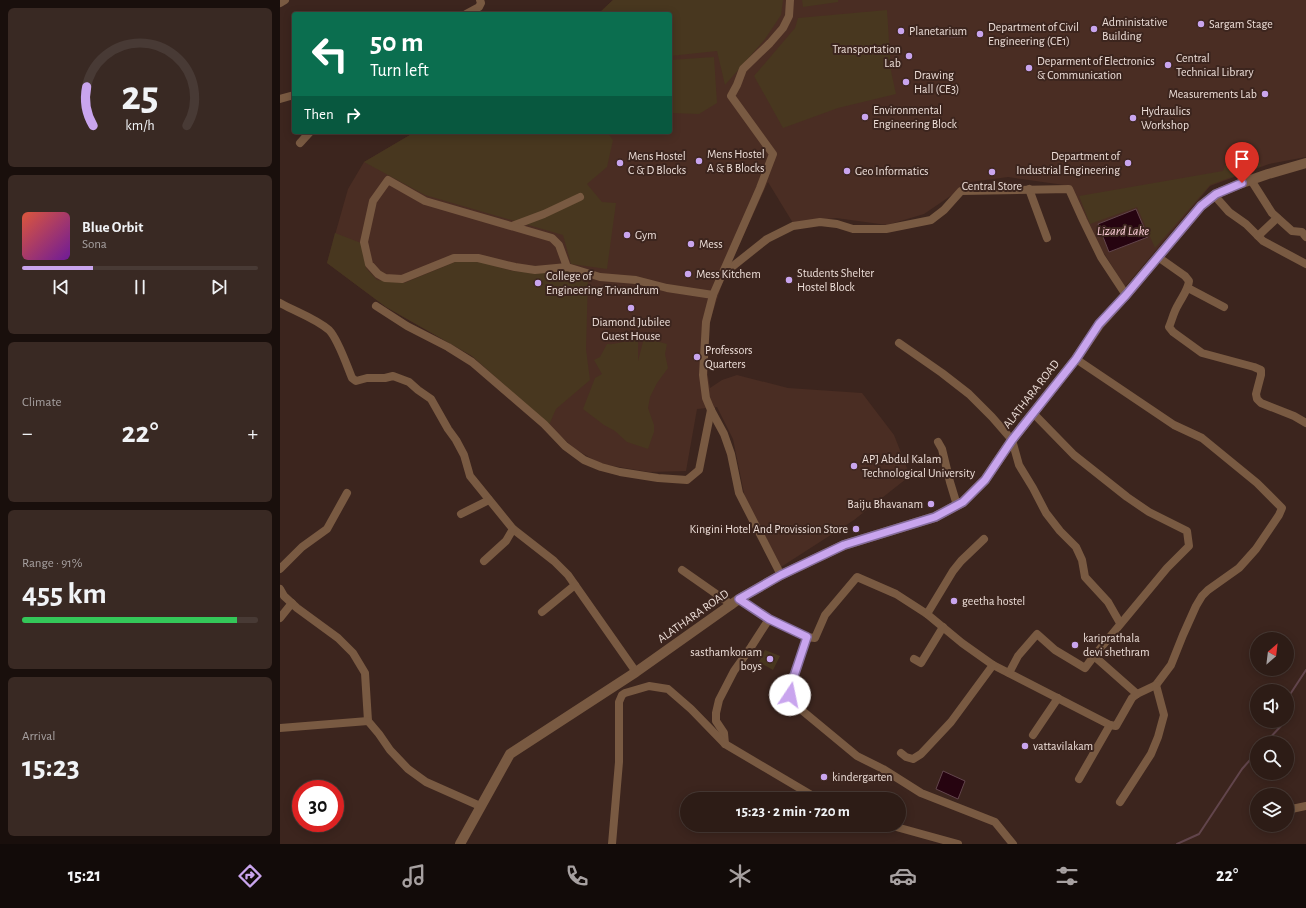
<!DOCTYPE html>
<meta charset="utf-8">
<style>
:root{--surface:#2d1c16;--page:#392923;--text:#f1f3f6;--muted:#a7a1a1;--line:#483a35;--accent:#c9a5ee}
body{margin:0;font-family:"Alegreya Sans",sans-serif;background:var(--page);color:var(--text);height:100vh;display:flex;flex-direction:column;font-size:15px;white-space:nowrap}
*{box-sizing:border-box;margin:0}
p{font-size:13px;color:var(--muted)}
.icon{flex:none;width:22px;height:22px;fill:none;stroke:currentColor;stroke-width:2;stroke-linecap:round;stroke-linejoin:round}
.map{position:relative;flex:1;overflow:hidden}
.panel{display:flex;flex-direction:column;gap:8px;padding:8px;background:#190f0c;width:280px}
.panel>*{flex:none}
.banner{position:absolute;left:12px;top:12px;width:380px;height:122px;border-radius:4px;box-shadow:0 2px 10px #0003,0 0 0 1px var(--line);background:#0b6e4f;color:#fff;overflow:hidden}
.needle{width:26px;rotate:28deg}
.tools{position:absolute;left:970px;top:632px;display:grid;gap:8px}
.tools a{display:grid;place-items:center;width:44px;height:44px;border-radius:50%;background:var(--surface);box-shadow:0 2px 10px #0003,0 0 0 1px var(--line);font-size:20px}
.speed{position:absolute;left:12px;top:780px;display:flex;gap:8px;font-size:20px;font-weight:700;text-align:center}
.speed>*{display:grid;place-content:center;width:52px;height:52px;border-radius:50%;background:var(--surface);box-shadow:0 2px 10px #0003,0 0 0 1px var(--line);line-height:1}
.speed .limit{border:6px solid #d22;background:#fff;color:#111}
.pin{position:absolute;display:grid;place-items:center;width:34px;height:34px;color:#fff;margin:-41px -17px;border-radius:50% 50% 50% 0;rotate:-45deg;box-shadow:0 0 4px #0007}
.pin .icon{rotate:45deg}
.me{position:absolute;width:44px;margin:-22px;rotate:11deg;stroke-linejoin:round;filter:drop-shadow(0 0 3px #0008)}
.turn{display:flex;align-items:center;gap:14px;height:84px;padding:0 12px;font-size:18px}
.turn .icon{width:52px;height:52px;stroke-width:2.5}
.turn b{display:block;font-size:28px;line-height:34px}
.then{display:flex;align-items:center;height:38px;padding:0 12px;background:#0003;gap:8px;font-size:15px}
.big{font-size:30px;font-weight:700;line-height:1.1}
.panel .widget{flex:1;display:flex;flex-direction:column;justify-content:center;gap:6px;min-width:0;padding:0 14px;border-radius:6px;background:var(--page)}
.panel .dial{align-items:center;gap:0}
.dial svg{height:104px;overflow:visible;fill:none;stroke:var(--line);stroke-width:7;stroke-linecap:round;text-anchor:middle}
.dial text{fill:var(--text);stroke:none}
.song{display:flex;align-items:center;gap:12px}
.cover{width:48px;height:48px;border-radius:6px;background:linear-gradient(135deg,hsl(10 70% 55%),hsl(280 70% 35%))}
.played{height:4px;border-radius:2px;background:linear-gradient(90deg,var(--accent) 30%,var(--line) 30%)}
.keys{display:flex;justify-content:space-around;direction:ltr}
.heat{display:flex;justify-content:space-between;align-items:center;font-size:22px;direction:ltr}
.charge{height:6px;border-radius:3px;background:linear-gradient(90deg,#34c759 91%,var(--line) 0)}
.trip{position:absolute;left:400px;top:792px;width:226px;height:40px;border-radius:20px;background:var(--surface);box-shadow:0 2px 10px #0003,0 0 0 1px var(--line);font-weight:700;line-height:40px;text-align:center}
.tabs{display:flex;height:64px;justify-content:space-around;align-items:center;background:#120b09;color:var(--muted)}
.tabs .icon{width:28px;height:28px}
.tabs .active{color:var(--accent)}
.tabs b{font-size:18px;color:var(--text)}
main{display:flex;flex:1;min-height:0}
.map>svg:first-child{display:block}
.built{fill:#4a2d23}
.green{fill:#48371f}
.water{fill:#260410;stroke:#62454c}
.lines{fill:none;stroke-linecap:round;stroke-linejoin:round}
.stream{stroke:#62454c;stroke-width:2}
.minor{stroke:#795a42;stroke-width:8}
.tertiary{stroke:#795a42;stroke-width:10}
.route-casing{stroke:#836b9b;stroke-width:10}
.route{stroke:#c9a5ee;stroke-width:7}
.poi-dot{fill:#c9a5ee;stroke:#3c251e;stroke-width:1.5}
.labels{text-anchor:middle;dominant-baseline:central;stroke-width:4;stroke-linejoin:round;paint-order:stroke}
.poi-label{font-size:12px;fill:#edded8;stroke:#3c251e;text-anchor:start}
.street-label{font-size:12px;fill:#edded8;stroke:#3c251e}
.water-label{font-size:13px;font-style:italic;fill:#fccdd8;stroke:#3c251e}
</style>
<main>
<section class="panel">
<div class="widget dial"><svg viewBox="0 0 100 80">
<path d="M14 69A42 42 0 1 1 86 69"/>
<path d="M14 69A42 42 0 0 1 9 39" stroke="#c9a5ee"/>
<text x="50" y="56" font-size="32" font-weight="700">25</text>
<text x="50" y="72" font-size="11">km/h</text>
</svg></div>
<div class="widget">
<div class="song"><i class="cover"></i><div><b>Blue Orbit</b><p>Sona</p></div></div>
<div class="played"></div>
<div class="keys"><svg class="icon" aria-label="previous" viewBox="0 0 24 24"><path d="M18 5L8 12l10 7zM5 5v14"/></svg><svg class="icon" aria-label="pause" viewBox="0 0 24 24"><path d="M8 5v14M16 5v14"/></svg><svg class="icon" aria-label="next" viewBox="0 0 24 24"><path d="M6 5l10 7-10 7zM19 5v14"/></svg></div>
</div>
<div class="widget"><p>Climate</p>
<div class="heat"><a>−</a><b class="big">22°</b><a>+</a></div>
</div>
<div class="widget"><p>Range · 91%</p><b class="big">455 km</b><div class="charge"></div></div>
<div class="widget"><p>Arrival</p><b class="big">15:23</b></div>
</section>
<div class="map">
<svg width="1026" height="844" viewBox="0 0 1026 844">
<rect width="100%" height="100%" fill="#3c251e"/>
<polygon class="built" points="333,0 1026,0 1026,157 989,164 930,186 845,287 809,229 791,186 728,177 691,182 644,214 607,225 556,218 513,223 488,182 444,278 429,324 427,370 430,388 442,380 457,375 508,388 582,393 614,435 627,468 626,479 574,520 501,567 465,498 453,439 437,407 417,409 406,471 369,472 321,464 295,449 192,356 106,307 47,263 68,189 84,162 135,132 390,132 390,14 318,14"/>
<g class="green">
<polygon points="333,0 503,0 501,15 485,39 445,85 437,51 390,56 390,14 318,14"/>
<polygon points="522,0 558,0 558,2 523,7"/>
<polygon points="607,10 611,71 616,94 558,108 503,128 474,76 515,28 518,18"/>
<polygon points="434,57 437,103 419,114 390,113 390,60"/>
<polygon points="135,132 327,132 333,140 327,167 307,184 322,202 336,203 327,269 291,264 283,235 145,195 84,162"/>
<polygon points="977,155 981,166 930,185 875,248 857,207 810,224 799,196 943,171 947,159"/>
<polygon points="55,233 81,243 86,268 97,280 124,283 175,262 200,262 233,271 256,273 286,271 308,278 306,349 310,380 276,409 269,425 192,356 106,307 47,263"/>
<path d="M353,337L358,342V361L364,338L387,344L385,354L388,368L377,383L370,397L368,408L374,425V432L368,449L347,442L335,431L324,425L303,409L315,378L322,374L314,360L320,357L327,344C337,345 340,341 351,342Z"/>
<polygon points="485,650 500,656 493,670 479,662"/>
</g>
<g class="water">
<path d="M682,32L683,37C675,36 670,39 663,34Z"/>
<polygon points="856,209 868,237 829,252 818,224"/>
<polygon points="663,771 685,781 678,799 656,789"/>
</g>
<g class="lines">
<g class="stream">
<polyline points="1007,699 1026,670"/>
<polyline points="985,743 1001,726 1002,721"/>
<polyline points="897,844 919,834 962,769 977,752"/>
</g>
<g class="minor">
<polyline points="0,3 5,0"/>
<polyline points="186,14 199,7 201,3 200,0"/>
<polyline points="0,99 14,95"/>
<polyline points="20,143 30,132"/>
<polyline points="971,180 992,213 1012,231 1022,232 1026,237"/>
<polyline points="749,189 767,238"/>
<polyline points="934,195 949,212 966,224 983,241 1026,264"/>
<polyline points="232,226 264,214 300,197"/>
<polyline points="978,236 997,218"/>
<path d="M878,257L905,276L909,281C908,290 902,297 898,305C894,311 892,320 889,327L893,332L922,353L974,367L981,370V375L976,394L977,399L981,403L1014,416L1026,423"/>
<polyline points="287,267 279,245 272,238 145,201 108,180 93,201 84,242 89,264 98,274 105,278 122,279 174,258 198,258 235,267 255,270 287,267 320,277 356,280 387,288 433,295"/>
<polyline points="443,274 487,239 513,226 540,222 557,224 573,229 606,229 651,220 664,210 681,191 789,189 803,220 821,257 846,295"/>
<polyline points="908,288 944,307"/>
<path d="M0,303C16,312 35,318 49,330C58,339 67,366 72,378L76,381L87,378H105L113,376L129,382L138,390L151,399L168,429L176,440L184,455L190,476L233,529L274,561L288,575L356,672"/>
<polyline points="96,306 127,326 168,347 192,362 264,424 285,446 304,460 321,467 340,472 378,478 407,480 419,470 431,410"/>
<polyline points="619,343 662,373 689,394 712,417 732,440 739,465 753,488 766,513 780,531 796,547 802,560 805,577 828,602 840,623"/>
<polyline points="796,359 894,425 922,438 977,483 1002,508 999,515 976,549 959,568 928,590 922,596 916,606 903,635 891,665 876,685 857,694 852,698 836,726 830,725"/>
<polyline points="753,413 794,455 847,497 869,512 907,531 909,546 887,568 814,656 857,694"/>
<polyline points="658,442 662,449 670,482 677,505"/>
<polyline points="181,514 209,500"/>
<polyline points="204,561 226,541 233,529"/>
<polyline points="0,569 22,547 47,529 67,493"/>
<polyline points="402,570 452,605"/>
<polyline points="501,575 459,493 451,454 444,434 431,410 426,398 423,375 426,322 433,295 480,188 493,154 451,96 457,85 463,69 490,43 503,28 509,16 510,0"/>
<polyline points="0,589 4,596 17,608 58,638 73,653 85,673 88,721 99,734 110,750 128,769 146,782 200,806"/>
<polyline points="459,599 489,619 527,637 535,638 545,615 577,577 616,594 647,614 673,571 681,561 704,539"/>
<polyline points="262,612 295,585"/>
<polyline points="647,614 682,643 713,665 830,725 799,779"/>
<polyline points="0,618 12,603"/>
<polyline points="527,637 511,685 510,695 513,703 577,756 603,769 641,793 715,822 733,844"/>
<polyline points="634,659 641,663 663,627"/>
<polyline points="729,673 738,656 757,634 775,650 805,668 814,656"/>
<polyline points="0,728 88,721"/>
<polyline points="753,735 778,698"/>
<polyline points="445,744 444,733 436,721 436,713 439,700 454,671 471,647 489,619"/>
<polyline points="621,753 626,757 633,759 641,754 671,722 713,665"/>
<polyline points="840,802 871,754 878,737 884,715 876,685"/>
<polyline points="1007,810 1026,806"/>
<polyline points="609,825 678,844"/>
<polyline points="332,844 339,762 339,702 342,695 345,693 369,686 388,689 411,709 445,744 538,799"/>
</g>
<polyline class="tertiary" points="180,844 230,754 356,672 459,599 501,575 564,545 655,517 683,502 705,480 732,440 796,359 819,325 846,295 921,206 936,194 962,183 988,174 1026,163"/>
</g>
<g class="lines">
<g class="route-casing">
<polyline id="route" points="510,695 511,685 527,637 489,619 459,599 501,575 564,545 655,517 683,502 705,480 732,440 796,359 819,324 846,295 921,206 936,194 962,183"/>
</g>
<use href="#route" class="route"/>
</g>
<g class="poi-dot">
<circle cx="921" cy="24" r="4"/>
<circle cx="814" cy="29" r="4"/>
<circle cx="621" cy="31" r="4"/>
<circle cx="700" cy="34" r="4"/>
<circle cx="629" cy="56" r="4"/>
<circle cx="888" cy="65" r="4"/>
<circle cx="749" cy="68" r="4"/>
<circle cx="626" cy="82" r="4"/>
<circle cx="985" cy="94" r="4"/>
<circle cx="585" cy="117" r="4"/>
<circle cx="853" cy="118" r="4"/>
<circle cx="419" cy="161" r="4"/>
<circle cx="340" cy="163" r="4"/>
<circle cx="848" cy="163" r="4"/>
<circle cx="567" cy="171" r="4"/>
<circle cx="712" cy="172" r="4"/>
<circle cx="347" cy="235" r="4"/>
<circle cx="411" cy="244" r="4"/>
<circle cx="408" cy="274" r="4"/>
<circle cx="509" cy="280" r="4"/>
<circle cx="258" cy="283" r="4"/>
<circle cx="351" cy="308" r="4"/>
<circle cx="417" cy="357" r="4"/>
<circle cx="574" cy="466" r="4"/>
<circle cx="651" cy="504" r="4"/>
<circle cx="576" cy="529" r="4"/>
<circle cx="674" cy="601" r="4"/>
<circle cx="795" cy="645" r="4"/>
<circle cx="490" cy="659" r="4"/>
<circle cx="745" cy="746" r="4"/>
<circle cx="544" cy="777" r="4"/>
</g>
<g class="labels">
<g class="poi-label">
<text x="822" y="22">Administative<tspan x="822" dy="14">Building</tspan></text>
<text x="929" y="24">Sargam Stage</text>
<text x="708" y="27">Department of Civil<tspan x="708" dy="14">Engineering (CE1)</tspan></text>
<text x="629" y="31">Planetarium</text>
<text x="621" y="49" text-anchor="end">Transportation<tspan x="621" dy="14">Lab</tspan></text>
<text x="896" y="58">Central<tspan x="896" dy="14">Technical Library</tspan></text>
<text x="757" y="61">Deparment of Electronics<tspan x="757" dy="14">&amp; Communication</tspan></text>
<text x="634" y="75">Drawing<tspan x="634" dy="14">Hall (CE3)</tspan></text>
<text x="977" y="94" text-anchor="end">Measurements Lab</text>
<text x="593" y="110">Environmental<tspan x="593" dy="14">Engineering Block</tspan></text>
<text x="861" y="111">Hydraulics<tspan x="861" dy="14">Workshop</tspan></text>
<text x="427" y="154">Mens Hostel<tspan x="427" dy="14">A &amp; B Blocks</tspan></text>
<text x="348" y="156">Mens Hostel<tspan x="348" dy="14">C &amp; D Blocks</tspan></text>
<text x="840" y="156" text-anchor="end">Department of<tspan x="840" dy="14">Industrial Engineering</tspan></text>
<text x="575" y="171">Geo Informatics</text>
<text x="712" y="186" text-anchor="middle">Central Store</text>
<text x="355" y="235">Gym</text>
<text x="419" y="244">Mess</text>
<text x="517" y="273">Students Shelter<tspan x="517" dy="14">Hostel Block</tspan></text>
<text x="416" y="274">Mess Kitchem</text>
<text x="266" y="276">College of<tspan x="266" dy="14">Engineering Trivandrum</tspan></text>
<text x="351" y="322" text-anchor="middle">Diamond Jubilee<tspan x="351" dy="14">Guest House</tspan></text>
<text x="425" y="350">Professors<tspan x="425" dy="14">Quarters</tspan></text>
<text x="582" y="459">APJ Abdul Kalam<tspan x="582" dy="14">Technological University</tspan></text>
<text x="643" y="504" text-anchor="end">Baiju Bhavanam</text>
<text x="568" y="529" text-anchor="end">Kingini Hotel And Provission Store</text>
<text x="682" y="601">geetha hostel</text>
<text x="803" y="638">kariprathala<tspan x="803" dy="14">devi shethram</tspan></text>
<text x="482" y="652" text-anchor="end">sasthamkonam<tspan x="482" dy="14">boys</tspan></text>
<text x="753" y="746">vattavilakam</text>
<text x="552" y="777">kindergarten</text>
</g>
<g class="street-label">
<text transform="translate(751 394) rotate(-52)">ALATHARA ROAD</text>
<text transform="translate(413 616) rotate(-35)">ALATHARA ROAD</text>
</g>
<g class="water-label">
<text x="843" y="231">Lizard Lake</text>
</g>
</g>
</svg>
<div class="tools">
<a><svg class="needle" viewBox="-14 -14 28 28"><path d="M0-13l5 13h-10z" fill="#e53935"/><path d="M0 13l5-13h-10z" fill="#a7a1a1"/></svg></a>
<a><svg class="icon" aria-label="sound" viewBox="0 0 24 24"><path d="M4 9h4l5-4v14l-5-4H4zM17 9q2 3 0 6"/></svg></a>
<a><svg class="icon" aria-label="search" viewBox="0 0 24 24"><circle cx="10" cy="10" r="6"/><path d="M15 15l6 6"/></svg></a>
<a><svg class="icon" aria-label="layers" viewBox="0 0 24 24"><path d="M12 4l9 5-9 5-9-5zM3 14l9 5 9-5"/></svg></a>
</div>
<div class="speed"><div class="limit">30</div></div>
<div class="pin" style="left:962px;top:183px;background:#d93025"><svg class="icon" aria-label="arrive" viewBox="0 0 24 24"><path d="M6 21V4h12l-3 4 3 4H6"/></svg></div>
<svg class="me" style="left:510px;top:695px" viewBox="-20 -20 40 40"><circle r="19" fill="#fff"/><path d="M0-13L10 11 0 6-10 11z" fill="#c9a5ee"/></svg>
<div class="trip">15:23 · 2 min · 720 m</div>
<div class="banner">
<div class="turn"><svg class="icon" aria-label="left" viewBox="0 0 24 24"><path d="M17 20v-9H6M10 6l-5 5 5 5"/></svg><div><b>50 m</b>Turn left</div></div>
<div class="then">Then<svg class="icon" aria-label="right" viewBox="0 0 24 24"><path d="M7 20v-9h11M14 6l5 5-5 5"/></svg></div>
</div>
</div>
</main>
<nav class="tabs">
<b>15:21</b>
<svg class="icon active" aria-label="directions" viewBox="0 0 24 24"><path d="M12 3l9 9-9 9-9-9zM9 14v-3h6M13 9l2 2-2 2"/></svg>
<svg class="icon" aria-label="music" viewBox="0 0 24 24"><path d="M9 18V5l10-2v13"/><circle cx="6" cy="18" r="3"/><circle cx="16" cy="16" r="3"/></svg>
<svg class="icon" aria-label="phone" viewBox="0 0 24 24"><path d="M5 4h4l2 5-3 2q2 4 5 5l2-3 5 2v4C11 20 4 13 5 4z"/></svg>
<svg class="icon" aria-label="climate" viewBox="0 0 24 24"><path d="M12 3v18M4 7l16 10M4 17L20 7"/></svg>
<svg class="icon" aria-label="car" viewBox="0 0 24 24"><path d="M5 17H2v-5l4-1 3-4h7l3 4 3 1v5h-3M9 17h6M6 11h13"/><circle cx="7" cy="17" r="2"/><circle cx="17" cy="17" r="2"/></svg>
<svg class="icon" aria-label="filters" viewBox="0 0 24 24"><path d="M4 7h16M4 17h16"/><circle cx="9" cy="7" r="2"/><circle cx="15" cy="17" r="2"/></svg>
<b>22°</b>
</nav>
